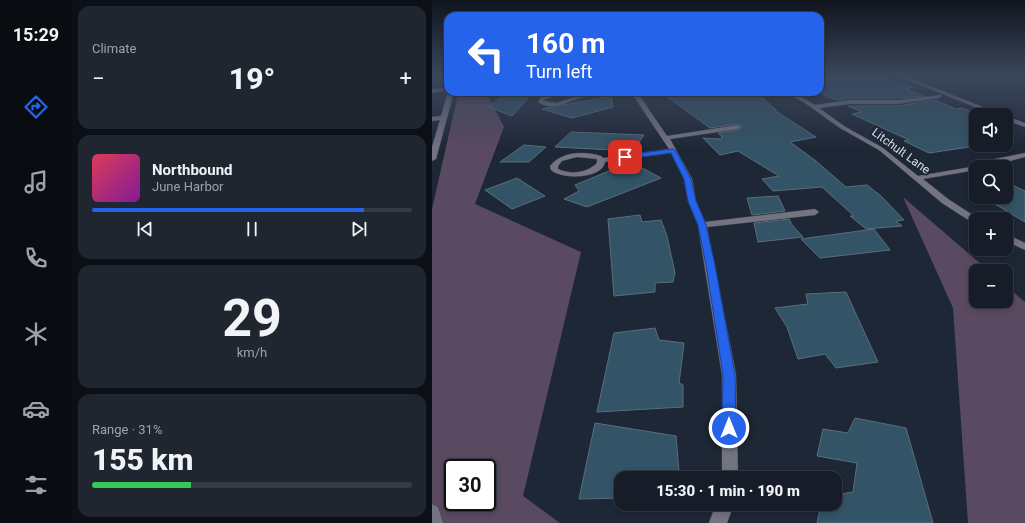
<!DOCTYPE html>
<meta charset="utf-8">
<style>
:root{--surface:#161d28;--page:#1f2630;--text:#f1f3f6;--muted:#9ea2a8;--line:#353b45;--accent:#2563eb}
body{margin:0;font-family:Roboto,sans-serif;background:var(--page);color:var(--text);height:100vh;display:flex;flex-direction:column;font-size:15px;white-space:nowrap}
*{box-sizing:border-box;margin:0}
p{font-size:13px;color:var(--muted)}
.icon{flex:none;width:22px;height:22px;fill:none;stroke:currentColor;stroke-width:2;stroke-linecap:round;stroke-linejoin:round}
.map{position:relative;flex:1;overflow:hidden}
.sheet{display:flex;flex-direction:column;gap:6px;padding:6px;background:#0c1016;width:360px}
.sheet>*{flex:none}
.hud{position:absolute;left:12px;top:12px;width:380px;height:84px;border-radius:12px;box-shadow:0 2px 6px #0003,0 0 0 1px var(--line);background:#2563eb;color:#fff;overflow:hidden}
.controls{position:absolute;left:537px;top:108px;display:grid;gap:8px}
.controls a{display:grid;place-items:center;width:44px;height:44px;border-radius:8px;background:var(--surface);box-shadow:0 2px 6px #0003,0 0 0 1px var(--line);font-size:20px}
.speed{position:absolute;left:12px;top:459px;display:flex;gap:8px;font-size:20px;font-weight:700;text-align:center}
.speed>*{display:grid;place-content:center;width:52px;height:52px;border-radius:50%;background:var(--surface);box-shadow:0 2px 6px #0003,0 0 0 1px var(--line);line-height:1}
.speed .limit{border:2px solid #111;border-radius:6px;background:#fff;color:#111}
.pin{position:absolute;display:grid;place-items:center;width:34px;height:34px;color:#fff;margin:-17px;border-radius:8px;box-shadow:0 2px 6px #0006}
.me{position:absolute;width:44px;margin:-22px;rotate:0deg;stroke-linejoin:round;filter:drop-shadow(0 0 3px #0008)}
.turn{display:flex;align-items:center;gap:14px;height:84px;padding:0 16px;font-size:18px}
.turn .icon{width:52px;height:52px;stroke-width:2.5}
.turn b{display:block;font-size:28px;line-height:34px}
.big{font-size:30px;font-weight:800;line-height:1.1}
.sheet .card{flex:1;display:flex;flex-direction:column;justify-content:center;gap:6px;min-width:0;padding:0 14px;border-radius:12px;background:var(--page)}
.sheet .dial{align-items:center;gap:0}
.dial b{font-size:52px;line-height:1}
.song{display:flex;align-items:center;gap:12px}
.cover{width:48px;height:48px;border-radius:6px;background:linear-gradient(135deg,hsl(350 70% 55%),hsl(290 70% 35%))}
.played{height:4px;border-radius:2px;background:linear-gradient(90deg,var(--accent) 85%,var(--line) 85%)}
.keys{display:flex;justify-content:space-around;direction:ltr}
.heat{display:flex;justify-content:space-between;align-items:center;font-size:22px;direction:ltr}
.charge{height:6px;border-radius:3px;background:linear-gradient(90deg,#34c759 31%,var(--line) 0)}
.trip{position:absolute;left:182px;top:471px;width:228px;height:40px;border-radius:12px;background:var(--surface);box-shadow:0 2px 6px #0003,0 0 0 1px var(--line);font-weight:800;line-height:40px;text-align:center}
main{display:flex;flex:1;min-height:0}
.tab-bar{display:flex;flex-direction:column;width:72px;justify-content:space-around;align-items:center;background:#090c10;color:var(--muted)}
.tab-bar .icon{width:28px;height:28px}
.tab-bar .on{color:var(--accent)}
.tab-bar b{font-size:18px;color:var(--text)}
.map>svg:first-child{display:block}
.green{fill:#594961;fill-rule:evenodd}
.building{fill:#335366;stroke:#5a6e7b}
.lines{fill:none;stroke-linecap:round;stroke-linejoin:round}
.minor-casing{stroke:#3c4453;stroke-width:1}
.minor{fill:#747382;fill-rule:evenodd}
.route{fill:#2563eb;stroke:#184099}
.labels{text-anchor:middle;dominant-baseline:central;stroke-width:4;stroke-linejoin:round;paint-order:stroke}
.far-street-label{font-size:12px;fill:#d9dfea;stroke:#1e2736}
</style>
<main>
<nav class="tab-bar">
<b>15:29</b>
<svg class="icon on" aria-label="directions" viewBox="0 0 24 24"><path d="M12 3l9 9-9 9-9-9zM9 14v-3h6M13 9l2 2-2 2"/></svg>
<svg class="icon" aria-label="music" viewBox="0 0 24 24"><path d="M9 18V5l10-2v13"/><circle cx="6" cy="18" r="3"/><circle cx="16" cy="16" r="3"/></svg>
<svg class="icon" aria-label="phone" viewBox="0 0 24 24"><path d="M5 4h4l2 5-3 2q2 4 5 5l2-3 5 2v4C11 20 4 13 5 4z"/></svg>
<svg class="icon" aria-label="climate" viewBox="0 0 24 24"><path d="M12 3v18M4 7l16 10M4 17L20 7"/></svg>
<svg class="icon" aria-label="car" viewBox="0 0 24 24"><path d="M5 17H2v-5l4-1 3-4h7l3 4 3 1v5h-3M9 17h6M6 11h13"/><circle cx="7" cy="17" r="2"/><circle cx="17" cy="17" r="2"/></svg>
<svg class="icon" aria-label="filters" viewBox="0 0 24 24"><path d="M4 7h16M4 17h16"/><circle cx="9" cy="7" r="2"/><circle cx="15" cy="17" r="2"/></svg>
</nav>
<section class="sheet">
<div class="card"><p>Climate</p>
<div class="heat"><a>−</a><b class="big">19°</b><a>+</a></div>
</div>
<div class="card">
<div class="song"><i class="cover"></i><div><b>Northbound</b><p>June Harbor</p></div></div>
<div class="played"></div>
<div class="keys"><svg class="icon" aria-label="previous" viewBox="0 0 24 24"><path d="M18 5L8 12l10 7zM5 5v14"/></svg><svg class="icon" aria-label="pause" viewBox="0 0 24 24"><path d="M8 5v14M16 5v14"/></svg><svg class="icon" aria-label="next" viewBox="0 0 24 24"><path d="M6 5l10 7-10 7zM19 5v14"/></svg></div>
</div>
<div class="card dial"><b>29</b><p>km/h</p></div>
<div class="card"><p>Range · 31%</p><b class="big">155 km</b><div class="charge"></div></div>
</section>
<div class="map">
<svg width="593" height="523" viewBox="0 0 593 523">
<rect width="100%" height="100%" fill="#1e2736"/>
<g class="green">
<path d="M35,92H54L72,127L43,204L149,252L91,496L128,523H0V209L26,94ZM21,468H55V502H21Z"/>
<polygon points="471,197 557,271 544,271 544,301 574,301 574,286 593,302 593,523 536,523 521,308"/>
</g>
<g class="building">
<polygon points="388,76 441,76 481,87 474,89 491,96 465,98 418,98 404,100 388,93"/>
<polygon points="229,92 324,92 344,110 342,110 384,137 358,142 384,161 414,187 435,185 449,196 472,220 464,221 470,226 434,229 418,216 422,216 390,187 341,191 330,179 347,176 306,151 288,155 271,138 289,139 290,137 286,133 306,130 310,127 310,126 306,124 278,128"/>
<polygon points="73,93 101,93 80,116 57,107"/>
<polygon points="179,96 181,107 140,118 110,109"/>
<polygon points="503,100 524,109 530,108 544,114 544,146 497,153 472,141 477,140 420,114 430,112 416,106 465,106"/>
<polygon points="139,132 212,135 201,151 123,147"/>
<polygon points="92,145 114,147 97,162 68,162"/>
<polygon points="199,162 229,178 155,207 132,199 147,191 143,185"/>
<polygon points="85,178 113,196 80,209 53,190"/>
<polygon points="574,182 593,191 593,222 551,197 574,197"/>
<polygon points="346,196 353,211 320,215 315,198"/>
<polygon points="208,215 210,222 229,220 235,236 243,273 241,282 223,283 223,292 182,296 176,219"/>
<polygon points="357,219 360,225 371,237 326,242 322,223"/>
<polygon points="442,229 458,250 388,258 369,239"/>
<polygon points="414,292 446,362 404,368 393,354 366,359 355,327 343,308 376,304 374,294"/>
<polygon points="223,328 227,340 252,343 247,383 251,385 251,407 165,412 182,333"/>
<polygon points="423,418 474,428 501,523 385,523 389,504 403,504 403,495 421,492 425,463 385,456 391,429 416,433"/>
<polygon points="163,423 244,436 247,472 198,474 198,478 189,478 189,498 147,499"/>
</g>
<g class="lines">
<g class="minor-casing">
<g id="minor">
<polygon points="466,76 472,76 571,115 563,115"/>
<polygon points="16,88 16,90 0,93 0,89"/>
<polygon points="16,92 22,92 4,159 0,161 0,147 8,120 0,121 0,117 9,116"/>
<path d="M126,92L148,94L183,92C175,97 161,95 152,97C136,100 122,113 106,102L109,97ZM128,95L143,97L124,103L112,101L113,99Z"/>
<path d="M199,92H205L235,136L306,125L309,127L306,129L238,139L260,179L264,201L273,222L383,209L387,212L383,215L275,227L304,375L306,478H290V375L266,225L256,201L252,179L239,153L173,162C170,179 130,180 119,170L118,166C130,151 152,151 169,156L171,158L237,149ZM145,157L165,159V163C155,173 139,175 126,169V166L130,161Z"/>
<polygon points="353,92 360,92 383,105 418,100 465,100 509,95 510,96 507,98 465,104 418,104 387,108 412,126 451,148 486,176 545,166 558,160 593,153 593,157 555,167 544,167 544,170 491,179 516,199 547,219 544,219 544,224 541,223 510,203 447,150 408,128 373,103"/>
<polygon points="574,116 593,123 593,127 574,120"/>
<polygon points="574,234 593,243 593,250 574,241"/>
<polygon points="0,504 6,507 11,523 0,523"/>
<polygon points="284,504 302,504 295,523 277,523"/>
</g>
</g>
<use href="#minor" class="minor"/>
</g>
<linearGradient id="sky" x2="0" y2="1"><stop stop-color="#10151e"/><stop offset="0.51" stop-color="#3b475d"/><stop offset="1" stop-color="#3b475d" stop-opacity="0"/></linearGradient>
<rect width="593" height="149" fill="url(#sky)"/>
<polygon class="route" points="241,149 244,151 259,179 264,201 274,225 283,265 303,375 304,428 302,432 297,434 292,432 290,428 291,375 274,265 266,225 256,201 252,179 239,153 193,159 190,157 193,155"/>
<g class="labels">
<g class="far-street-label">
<text transform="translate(469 151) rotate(36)">Litchult Lane</text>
</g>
</g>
</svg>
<div class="controls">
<a><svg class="icon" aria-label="sound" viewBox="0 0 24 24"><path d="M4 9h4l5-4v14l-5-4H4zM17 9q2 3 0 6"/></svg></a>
<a><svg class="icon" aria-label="search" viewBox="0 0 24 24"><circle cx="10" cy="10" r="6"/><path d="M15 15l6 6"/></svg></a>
<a>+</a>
<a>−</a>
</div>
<div class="speed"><div class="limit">30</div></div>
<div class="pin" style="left:193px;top:157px;background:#d93025"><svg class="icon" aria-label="arrive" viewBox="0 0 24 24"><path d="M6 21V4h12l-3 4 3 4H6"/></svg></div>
<svg class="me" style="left:297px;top:428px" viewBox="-20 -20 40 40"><circle r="17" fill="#2563eb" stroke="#fff" stroke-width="3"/><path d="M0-11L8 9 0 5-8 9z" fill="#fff"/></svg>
<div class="trip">15:30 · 1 min · 190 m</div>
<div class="hud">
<div class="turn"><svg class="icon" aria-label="left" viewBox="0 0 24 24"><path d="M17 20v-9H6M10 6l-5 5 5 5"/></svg><div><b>160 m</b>Turn left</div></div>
</div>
</div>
</main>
